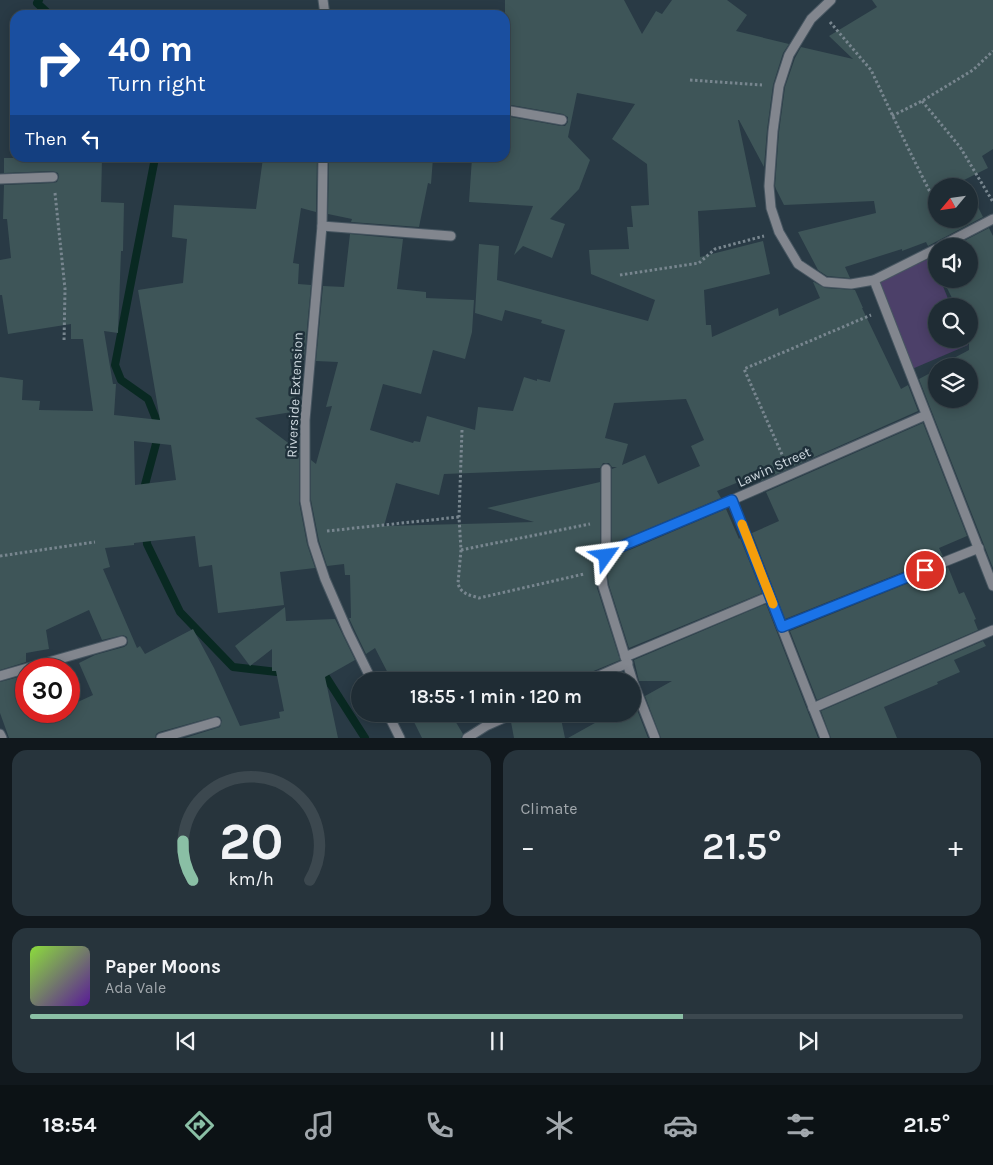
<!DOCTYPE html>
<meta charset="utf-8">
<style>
:root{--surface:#1f2c34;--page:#27343c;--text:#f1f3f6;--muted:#a1a7ac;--line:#3c484f;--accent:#8abfa5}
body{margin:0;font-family:Karla,sans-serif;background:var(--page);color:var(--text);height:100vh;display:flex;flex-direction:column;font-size:19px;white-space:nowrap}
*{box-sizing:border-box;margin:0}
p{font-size:16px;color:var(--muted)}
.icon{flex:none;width:28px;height:28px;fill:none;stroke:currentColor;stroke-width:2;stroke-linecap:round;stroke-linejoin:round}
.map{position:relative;height:738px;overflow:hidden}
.panel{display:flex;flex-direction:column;gap:12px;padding:12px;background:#11181d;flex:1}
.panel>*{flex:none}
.top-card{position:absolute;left:10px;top:10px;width:500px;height:152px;border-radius:15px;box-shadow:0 2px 12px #0003,0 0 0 1px var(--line);background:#1a4fa0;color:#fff;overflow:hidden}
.needle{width:32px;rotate:241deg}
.controls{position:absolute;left:928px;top:178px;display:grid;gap:10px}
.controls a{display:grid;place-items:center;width:50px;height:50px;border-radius:50%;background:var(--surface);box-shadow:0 2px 12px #0003,0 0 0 1px var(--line);font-size:25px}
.speed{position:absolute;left:15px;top:658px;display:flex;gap:10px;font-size:25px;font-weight:700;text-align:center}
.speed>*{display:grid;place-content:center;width:65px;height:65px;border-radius:50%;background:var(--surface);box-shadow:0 2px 12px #0003,0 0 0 1px var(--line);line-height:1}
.speed .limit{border:8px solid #d22;background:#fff;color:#111}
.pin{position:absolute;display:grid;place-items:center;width:42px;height:42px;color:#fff;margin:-21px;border:2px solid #fff;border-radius:50%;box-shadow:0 1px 5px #0007}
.me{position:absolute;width:55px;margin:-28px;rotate:59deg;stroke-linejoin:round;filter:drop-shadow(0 0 4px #0008)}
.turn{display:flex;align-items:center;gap:18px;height:105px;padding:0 15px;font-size:22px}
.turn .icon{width:65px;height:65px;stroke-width:2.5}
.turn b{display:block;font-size:35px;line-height:42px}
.then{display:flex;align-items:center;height:48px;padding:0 15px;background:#0003;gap:10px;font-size:19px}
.big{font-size:38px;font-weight:600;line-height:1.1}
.panel .tile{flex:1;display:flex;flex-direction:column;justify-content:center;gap:8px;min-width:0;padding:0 18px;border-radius:15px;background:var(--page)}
.panel .dial{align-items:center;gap:0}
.dial svg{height:130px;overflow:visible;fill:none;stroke:var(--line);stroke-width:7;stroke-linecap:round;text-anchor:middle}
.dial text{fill:var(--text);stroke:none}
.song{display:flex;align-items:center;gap:15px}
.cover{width:60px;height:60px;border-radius:8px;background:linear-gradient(135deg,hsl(90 70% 55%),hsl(270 70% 35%))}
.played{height:5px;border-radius:2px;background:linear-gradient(90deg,var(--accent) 70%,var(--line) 70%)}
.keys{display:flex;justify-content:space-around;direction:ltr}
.heat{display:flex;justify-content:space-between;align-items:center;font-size:28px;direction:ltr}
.panel .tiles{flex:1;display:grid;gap:12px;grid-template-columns:1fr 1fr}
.tile:last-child{grid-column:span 2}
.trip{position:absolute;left:351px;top:672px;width:290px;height:50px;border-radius:25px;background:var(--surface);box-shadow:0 2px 12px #0003,0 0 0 1px var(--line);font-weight:600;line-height:50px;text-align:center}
.tab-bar{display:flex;height:80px;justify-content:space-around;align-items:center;background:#0c1215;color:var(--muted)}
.tab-bar .icon{width:35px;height:35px}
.tab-bar .current{color:var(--accent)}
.tab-bar b{font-size:22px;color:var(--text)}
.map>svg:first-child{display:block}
.green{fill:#4c4069}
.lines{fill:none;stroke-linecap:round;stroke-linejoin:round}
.stream{stroke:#092922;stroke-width:8}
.building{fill:#3e5558;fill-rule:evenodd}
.minor-casing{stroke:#475661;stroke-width:11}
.path{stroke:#78868f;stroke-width:3;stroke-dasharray:2.5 2.5;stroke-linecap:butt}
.minor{stroke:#82868e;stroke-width:9}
.route-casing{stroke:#114b97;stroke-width:12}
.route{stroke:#1a73e8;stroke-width:9}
.slow{stroke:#f59e0b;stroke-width:9}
.labels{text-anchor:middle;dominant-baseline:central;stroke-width:5;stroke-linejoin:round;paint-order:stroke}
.street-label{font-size:14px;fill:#cdd7de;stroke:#1f303a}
</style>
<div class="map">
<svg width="993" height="738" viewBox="0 0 993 738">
<rect width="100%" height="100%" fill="#293a45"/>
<polygon class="green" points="931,258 936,271 936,279 940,279 951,306 936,306 936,339 965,339 968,345 912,369 874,282"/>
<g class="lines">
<g class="stream">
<polyline points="39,0 37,3 50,15"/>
<polyline points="143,492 160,429 148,399 121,380 115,365 155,158"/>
<polyline points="146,531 147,544 180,612 233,667 286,673"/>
<polyline points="315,676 326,677 365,738"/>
</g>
</g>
<g class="building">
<path d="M505,0H624L642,34L656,11L662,14L672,0H727L747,15L736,31L789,44L783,53L773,85L767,130L764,167L739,120H738L756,207L698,211L700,257L763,241L770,274L704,290L706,325H711L712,337L778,308L779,316L820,298L813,282H814L825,288L855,290L863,308H862L901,389L908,385L918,411L761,481L758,474L717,491L721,498L612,544V469L617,467H612L609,463H603L600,468L444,474L439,495L396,483L384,526L534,522L487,508L600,482V555L595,571L597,588L620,660L584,675L582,678L581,681H505L502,672L484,681H392L375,648L366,654L354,629L349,618H351L350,575H345L344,564L327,566L319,541L311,500V460L316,464L332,406L326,407L338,362L316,361L323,286L344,287L350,234L403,239L397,289L426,292V298L474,300L472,332L465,359L433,350L421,394L383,384L370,430L413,443L414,441L420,442L427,416L475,430L478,407L513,411L524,377L537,381V379L550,382L565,330L541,323L542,320L505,310L502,321L475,313L479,244L499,246L497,280L648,321L655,300L591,274L589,250L629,249L627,227H633L631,206L649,205L647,164L612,139L635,104L577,93L568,137L590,160L579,189L550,219L565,224L552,258L523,246L514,255L533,206L469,202L472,158H505V116L561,126H565L568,122V117L563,114L505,104ZM686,399L704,440L691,446L700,466L658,484L645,455L622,465L628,444L605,438L614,403Z"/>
<polygon points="872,0 993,0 993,149 982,156 988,168 964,180 967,186 936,186 936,219 969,219 969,189 983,217 928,246 926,242 902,251 902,249 845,267 850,278 827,276 818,270 798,232 876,213 874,201 784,205 776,189 775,186 779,132 785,87 795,58 801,47 853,59 829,36 877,7"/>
<path d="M4,158H102L101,202L124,203L123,251H121L118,333L104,331L113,384H116L114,415L160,420L138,290L183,283L187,239L172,237L174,205L256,209L263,158H317L316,212L301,208L293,263L299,264L298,284L311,285L304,360L290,359L298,411L255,418L299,451V502L307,544L315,568L280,572L284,605L218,613L212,565L199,567L195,536L134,543V545L105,548L110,567L103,569L137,648L140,646L145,654L193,629L214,668L240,726L280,718L279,712L284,711L276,671H272V649L250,666L235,646L285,607L286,621L335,619L355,660L325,677L338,738H185L220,727L222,721L220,717L217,716L159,732L156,734L155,738H9L0,713V682L26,675V711H69V706L93,695L79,663L95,655L124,647L127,645L128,642L127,637L123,635L102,640L89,610L46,630L49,649L26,653V662L0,670V377L23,380L22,400L40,401L39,410L93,411L83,339H71V324L8,334L2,295H0V260L11,258L7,219H3L4,185L53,183L57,182L59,177L58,173L53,171L4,173ZM134,441L171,445L176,480L135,485Z"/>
<polygon points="329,158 433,158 431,184 428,183 419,227 351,222 352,219 328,214"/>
<polygon points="989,228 993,236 993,568 919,379 936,370 936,399 969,399 969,366 943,366 953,361 952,359 969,350 969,306 956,306 946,286 949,285 946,279 969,279 969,246 954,246"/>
<polygon points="923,423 967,536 939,548 943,556 785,619 752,533 779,521 766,492"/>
<polygon points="726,509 739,539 740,538 762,593 629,648 609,585 607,571 611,560 619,554 632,549"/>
<polygon points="948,567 959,594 964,592 976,619 974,620 978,630 817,700 790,631"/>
<polygon points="766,604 818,738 661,738 645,696 672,681 639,681 634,660"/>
<polygon points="983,641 986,646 954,660 960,672 937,682 938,684 884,707 897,738 831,738 821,711"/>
<polygon points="623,672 626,681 602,681"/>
<polygon points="632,702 634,702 648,738 568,738 611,714 632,714"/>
<polygon points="415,714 451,714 463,734 461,738 422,738 411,716"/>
<polygon points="523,714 560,714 565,738 514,738 511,722 518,718 519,715"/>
</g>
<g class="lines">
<g class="minor-casing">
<g id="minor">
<polyline points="323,0 325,15"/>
<polyline points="831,0 811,19 789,55 779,86 773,131 769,186 771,208 779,232 798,264 825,282 851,284 874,280 936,249"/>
<polyline points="505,110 562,120"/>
<polyline points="323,158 322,226 305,420 305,501 313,543 325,579 348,632 372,681"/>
<polyline points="0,179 53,177"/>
<polyline points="322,226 451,236"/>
<polyline points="941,246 993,219"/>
<polyline points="874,280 993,586"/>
<polyline points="606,469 606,556 601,570 603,586 633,682 655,738"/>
<polyline points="732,500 825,738"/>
<polyline points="606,556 616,549 629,543 732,500 926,415"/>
<polyline points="782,627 979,548"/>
<polyline points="625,657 770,596"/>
<polyline points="0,676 122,641"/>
<polyline points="587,681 628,663"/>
<polyline points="813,708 993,630"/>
<polyline points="388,714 400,738"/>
<polyline points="0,734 2,738"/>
<polyline points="161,738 216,722"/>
<polyline points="467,738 486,726 513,714"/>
</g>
</g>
<g class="path">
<polyline points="830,22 871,70 908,148 936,204"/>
<polyline points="690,80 762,85"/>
<polyline points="922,101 960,147 993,202"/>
<polyline points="892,116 922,101 973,70 993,51"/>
<polyline points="55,193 65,289 64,342"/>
<polyline points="944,219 947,225"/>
<polyline points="620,275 699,263 715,249 764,236"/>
<path d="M462,430L459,517L461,550L458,583C460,594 470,595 479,598L584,574"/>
<polyline points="784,459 744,369 871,315"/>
<polyline points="327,531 459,517"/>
<polyline points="461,550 590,524"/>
<polyline points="0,556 95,542"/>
</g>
<use href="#minor" class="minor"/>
</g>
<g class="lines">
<g class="route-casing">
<polyline id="route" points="606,556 616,549 629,543 732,500 782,627 925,570"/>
</g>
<use href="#route" class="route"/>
<polyline class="slow" points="742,524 773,604"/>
</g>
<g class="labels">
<g class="street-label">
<text transform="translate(295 395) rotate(-87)">Riverside Extension</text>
<text transform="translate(774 467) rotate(-24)">Lawin Street</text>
</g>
</g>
</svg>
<div class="controls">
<a><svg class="needle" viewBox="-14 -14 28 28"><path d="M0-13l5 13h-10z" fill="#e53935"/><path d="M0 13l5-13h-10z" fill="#a1a7ac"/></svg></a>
<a><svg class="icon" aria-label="sound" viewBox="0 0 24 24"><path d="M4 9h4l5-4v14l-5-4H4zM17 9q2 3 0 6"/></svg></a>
<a><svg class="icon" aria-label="search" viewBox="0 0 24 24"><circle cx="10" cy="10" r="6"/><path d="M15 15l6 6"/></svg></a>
<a><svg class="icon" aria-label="layers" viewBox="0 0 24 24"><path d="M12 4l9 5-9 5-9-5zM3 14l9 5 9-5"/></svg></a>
</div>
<div class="speed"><div class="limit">30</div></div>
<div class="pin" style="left:925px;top:570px;background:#d93025"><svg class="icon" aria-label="arrive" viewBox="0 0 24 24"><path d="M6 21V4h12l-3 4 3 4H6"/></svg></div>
<svg class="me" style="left:606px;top:556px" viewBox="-20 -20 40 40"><path d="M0-17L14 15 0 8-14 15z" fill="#1a73e8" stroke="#fff" stroke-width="4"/></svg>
<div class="trip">18:55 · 1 min · 120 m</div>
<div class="top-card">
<div class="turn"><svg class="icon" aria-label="right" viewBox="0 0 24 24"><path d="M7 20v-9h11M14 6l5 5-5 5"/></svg><div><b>40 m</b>Turn right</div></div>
<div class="then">Then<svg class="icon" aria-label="left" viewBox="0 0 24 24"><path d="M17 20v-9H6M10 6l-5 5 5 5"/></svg></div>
</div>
</div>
<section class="panel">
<div class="tiles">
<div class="tile dial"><svg viewBox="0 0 100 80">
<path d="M14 69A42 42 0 1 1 86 69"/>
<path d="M14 69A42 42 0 0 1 8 45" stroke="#8abfa5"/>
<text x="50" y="56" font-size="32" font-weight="700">20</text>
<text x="50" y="72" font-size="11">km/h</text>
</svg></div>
<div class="tile"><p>Climate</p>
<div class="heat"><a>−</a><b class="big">21.5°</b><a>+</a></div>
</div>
<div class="tile">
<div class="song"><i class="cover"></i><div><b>Paper Moons</b><p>Ada Vale</p></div></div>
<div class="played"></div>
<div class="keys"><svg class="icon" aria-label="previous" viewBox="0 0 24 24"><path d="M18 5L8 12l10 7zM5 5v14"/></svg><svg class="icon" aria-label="pause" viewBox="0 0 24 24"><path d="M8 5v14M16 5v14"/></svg><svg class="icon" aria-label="next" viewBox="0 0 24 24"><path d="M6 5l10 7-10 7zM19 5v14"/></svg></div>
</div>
</div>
</section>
<nav class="tab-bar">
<b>18:54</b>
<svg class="icon current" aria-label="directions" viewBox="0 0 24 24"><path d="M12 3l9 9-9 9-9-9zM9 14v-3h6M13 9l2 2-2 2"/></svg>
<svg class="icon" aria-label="music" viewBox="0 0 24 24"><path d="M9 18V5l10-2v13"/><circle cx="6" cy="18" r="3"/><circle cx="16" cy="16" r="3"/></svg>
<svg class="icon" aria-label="phone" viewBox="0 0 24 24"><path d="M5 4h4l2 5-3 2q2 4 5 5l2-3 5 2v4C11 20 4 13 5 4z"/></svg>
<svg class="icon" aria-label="climate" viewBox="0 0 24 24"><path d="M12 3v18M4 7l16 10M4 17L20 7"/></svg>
<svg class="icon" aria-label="car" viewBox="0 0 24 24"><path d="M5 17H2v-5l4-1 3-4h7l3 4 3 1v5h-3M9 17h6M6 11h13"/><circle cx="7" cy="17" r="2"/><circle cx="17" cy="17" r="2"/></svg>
<svg class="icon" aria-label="filters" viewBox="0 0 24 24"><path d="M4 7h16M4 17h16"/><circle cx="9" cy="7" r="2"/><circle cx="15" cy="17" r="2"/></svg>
<b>21.5°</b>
</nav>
